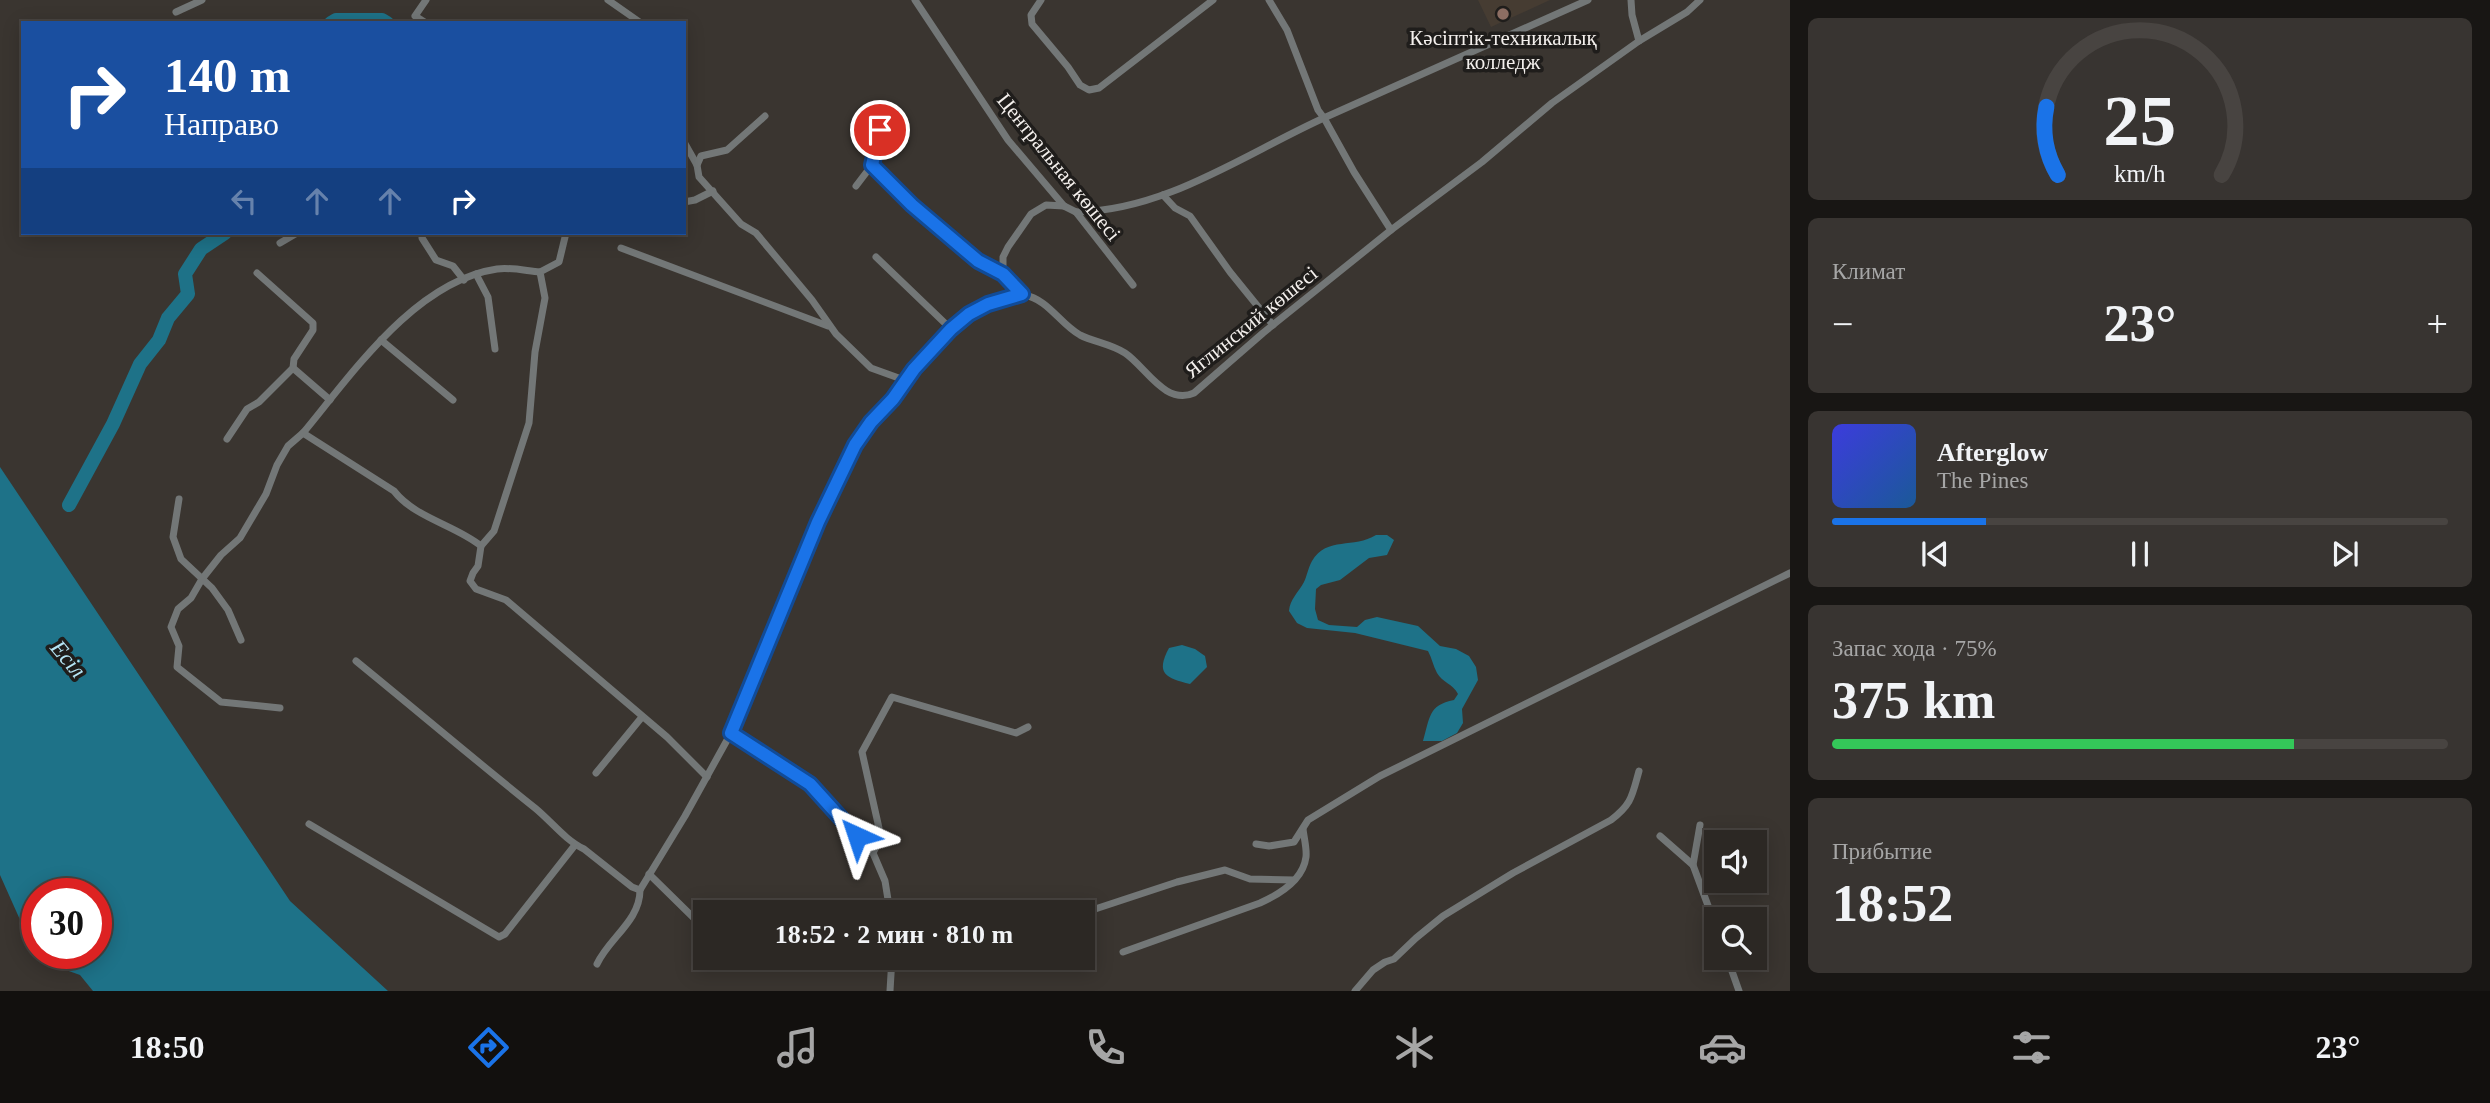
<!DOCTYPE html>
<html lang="ru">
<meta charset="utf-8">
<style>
:root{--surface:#2c2824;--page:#383431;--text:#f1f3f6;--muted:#a6a6a6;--line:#484441;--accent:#1a73e8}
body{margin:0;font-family:Georgia,serif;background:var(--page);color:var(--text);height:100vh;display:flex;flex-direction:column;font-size:26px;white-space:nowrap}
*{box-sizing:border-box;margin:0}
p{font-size:23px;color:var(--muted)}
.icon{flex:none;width:38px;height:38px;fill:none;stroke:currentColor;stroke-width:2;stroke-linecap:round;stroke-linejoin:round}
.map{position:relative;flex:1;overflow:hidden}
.panel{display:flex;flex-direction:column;gap:18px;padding:18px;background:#181614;width:700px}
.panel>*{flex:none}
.banner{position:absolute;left:21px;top:21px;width:665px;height:214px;border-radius:0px;box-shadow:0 4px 18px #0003,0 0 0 2px var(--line);background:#1a4fa0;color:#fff;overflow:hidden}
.buttons{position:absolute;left:1704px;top:830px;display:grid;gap:14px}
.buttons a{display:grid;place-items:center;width:63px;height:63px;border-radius:0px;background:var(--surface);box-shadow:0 4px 18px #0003,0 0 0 2px var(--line);font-size:35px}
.speed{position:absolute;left:21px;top:878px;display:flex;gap:14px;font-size:35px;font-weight:700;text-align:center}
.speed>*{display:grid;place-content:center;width:91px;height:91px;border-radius:50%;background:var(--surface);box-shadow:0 4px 18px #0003,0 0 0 2px var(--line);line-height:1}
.speed .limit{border:10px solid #d22;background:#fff;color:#111}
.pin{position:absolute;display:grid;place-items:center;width:60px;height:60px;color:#fff;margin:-30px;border:4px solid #fff;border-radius:50%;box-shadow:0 2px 7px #0007}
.me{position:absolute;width:77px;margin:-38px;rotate:318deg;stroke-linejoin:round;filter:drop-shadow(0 0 5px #0008)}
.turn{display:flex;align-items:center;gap:24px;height:147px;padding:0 28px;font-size:32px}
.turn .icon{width:91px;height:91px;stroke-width:2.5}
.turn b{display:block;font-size:49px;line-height:60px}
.lanes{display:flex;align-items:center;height:66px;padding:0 28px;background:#0003;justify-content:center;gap:35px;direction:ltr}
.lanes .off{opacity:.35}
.big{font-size:52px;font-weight:800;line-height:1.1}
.panel .widget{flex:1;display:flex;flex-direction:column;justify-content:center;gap:10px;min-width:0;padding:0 24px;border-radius:10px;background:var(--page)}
.panel .dial{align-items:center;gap:0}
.dial svg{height:182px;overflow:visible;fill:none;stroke:var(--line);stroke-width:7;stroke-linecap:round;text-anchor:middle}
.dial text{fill:var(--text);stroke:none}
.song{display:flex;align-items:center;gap:21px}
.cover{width:84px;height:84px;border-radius:10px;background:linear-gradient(135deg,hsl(240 70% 55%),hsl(210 70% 35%))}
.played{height:7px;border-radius:4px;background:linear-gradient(90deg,var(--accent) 25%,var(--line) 25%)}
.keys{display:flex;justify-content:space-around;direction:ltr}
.heat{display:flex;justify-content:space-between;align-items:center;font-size:38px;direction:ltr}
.charge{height:10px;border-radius:5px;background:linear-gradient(90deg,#34c759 75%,var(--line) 0)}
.trip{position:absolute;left:693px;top:900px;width:402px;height:70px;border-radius:0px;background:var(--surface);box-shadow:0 4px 18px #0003,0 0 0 2px var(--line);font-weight:800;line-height:70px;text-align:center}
.menu{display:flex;height:112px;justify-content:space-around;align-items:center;background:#12100e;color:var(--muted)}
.menu .icon{width:49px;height:49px}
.menu .on{color:var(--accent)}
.menu b{font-size:32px;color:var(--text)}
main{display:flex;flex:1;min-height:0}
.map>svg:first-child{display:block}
.built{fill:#463c32}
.water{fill:#1e7288;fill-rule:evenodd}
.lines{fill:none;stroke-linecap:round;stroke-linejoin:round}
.river{stroke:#1e7288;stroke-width:14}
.minor{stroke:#737777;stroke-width:7}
.route-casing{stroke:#114b97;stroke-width:18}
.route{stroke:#1a73e8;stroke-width:12}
.education-dot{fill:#8d6e63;stroke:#1f1d1b;stroke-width:2.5}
.labels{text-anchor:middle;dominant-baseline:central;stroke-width:7;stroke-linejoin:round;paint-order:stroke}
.poi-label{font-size:21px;fill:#f4f0ed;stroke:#1f1d1b}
.street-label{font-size:21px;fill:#f4f0ed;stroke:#1f1d1b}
.water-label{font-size:23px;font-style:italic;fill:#b6e6f6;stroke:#1f1d1b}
</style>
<main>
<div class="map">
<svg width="1790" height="991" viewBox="0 0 1790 991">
<rect width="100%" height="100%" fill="#3a3530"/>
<polygon class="built" points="1478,0 1550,0 1491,27"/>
<g class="water">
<path d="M0,467L290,901L388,991H93L80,975L38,960L0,875ZM96,894V954H37V894Z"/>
<path d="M1376,535H1387L1394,540L1387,555L1369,558L1340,580L1321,585L1316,589L1315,609L1318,620L1329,625L1357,627L1365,620L1377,617L1418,626L1440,646L1456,649L1469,656L1476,667L1478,680L1462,709L1463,723L1457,733L1442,741H1423C1430,718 1428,705 1454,700L1458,694C1453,684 1442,682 1437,673C1433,666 1432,658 1428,651L1355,633L1307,628L1297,623L1289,611C1290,599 1298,593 1304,582C1307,576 1308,568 1312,561C1327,536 1354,549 1376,535Z"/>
<path d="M1182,645L1195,649L1205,656L1207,667L1190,684C1166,678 1155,674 1169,648Z"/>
</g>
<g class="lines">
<g class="river">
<polyline points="331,23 336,20 382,20 387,23"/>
<polyline points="69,505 113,424 140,364 159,340 168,318 188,294 185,274 201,249 225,233"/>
</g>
<g class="minor">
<polyline points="608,0 641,23"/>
<polyline points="915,0 1008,140 1064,206 1076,212 1133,285"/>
<polyline points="1041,0 1031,15 1032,24 1068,67 1080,85 1089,90 1099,88 1213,0"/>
<polyline points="1269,0 1287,30 1318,110 1324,118 1354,172 1391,230"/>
<polyline points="1631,0 1632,15 1639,41"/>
<polyline points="176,12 202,0"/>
<polyline points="426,23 415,16 426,0"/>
<path d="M684,142L697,165L699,177L741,224L756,233L812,300L836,334L871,368L907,381C929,345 963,312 1003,300C1009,298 1018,294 1024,295C1048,299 1060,324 1080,335C1094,342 1111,344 1125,353C1145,366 1165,406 1194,393L1263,333L1391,230L1482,162L1552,103L1639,41L1687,12L1700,0"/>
<polyline points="697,165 701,156 727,150 765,116"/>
<polyline points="872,165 880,130"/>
<polyline points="856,186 872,165 912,205 978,261 1003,274 1022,294"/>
<polyline points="1163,195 1175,208 1190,216 1230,272 1273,325"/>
<polyline points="684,202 695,200 713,191"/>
<path d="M1076,212C1166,211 1246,153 1326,117C1414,78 1501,39 1588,0"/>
<polyline points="422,233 422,238 436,260 453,266 464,280"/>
<polyline points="280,243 297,233"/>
<polyline points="621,248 828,326"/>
<polyline points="876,257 951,329"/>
<polyline points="476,274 488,297 495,349"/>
<polyline points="1003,274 1003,257 1008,247 1031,214 1046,205 1064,206"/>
<polyline points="381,340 453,400"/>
<polyline points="293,368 330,400"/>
<path d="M303,433L394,491C415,518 455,525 481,546L478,566L473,573L470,581L476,589L506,600L667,737L707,777"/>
<polyline points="227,439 247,409 259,402 293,368 294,359 313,330 313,323 257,273"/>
<polyline points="179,499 173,537 181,559 212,588 228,610 241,640"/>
<polyline points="481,546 494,531 529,423 535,352 545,298 540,272 559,262 566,233"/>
<path d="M356,661C416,710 475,760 535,808C551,821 565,840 584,849L632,887L640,890"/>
<path d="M280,708L221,702L177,667L179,646L171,627L178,609L191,598L202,579L221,555L240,538L266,494L277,465L288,446L303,433C352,374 415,281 497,269C511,267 527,271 540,272"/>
<polyline points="731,733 810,784 873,853 885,881 890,912"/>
<polyline points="596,773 642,717"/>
<polyline points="309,824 499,937 505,934 575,845"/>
<polyline points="1660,836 1693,865 1717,930"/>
<polyline points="1256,844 1269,846 1294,842 1308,820 1380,776 1790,573"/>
<polyline points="873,853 881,837 862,752 892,697 1016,733 1028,727"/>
<polyline points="1693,865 1700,825"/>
<polyline points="649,874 705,929"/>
<polyline points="1083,913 1177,882 1225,870 1250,879 1294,880"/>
<path d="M1123,952L1260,903C1278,895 1303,880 1306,857C1307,849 1304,838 1303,829"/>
<polyline points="1727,957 1739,991"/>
<path d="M597,964C609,938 640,921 640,890L685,816L731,733L818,522L855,445L871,422L907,381"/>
<polyline points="890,991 892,957"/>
<path d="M1355,991L1373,970L1385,962L1394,959L1416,938L1443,916L1513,873L1611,820C1632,804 1632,796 1639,771"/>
</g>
</g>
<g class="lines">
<g class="route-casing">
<polyline id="route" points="857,836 810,784 731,733 818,522 855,445 871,422 893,399 914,369 951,329 969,314 988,304 1022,294 1003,274 978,261 912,205 872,165 880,130"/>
</g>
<use href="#route" class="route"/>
</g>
<circle class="education-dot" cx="1503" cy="14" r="7"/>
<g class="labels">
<g class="poi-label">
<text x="1503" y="38">Кәсіптік-техникалық<tspan x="1503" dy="24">колледж</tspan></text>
</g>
<g class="street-label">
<text transform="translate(1059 167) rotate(51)">Центральная көшесі</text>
<text transform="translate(1251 322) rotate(-39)">Яглинский көшесі</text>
</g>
<g class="water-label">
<text transform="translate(68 659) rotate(50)">Есіл</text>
</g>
</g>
</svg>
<div class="buttons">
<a><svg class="icon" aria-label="sound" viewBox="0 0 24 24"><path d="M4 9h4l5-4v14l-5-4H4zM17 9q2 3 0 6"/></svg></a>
<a><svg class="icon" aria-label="search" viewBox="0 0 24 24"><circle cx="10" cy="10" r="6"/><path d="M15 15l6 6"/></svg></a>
</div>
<div class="speed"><div class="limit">30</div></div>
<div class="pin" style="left:880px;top:130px;background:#d93025"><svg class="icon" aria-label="arrive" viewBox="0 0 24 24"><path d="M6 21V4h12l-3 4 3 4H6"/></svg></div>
<svg class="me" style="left:857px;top:836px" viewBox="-20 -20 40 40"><path d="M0-17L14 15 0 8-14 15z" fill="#1a73e8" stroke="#fff" stroke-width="4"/></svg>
<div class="trip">18:52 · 2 мин · 810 m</div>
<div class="banner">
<div class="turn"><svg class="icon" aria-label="right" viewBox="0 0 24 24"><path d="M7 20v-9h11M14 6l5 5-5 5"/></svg><div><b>140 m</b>Направо</div></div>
<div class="lanes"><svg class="icon off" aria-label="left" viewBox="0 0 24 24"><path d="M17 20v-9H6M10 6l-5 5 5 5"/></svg><svg class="icon off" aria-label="ahead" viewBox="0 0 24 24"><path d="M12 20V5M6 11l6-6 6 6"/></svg><svg class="icon off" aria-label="ahead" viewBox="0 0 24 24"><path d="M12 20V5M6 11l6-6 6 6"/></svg><svg class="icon" aria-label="right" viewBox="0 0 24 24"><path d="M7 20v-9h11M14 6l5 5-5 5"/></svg></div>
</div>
</div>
<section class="panel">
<div class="widget dial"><svg viewBox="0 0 100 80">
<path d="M14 69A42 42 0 1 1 86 69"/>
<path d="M14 69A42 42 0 0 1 9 39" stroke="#1a73e8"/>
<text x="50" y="56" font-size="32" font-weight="700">25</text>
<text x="50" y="72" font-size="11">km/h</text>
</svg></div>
<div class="widget"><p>Климат</p>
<div class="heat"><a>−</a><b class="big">23°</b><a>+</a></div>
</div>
<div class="widget">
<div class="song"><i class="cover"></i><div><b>Afterglow</b><p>The Pines</p></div></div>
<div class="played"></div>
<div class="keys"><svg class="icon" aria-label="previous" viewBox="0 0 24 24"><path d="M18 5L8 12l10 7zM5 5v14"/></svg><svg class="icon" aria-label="pause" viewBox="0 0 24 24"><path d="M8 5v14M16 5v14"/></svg><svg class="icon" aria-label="next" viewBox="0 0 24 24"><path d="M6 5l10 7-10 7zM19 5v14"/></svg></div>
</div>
<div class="widget"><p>Запас хода · 75%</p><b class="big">375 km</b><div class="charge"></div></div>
<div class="widget"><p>Прибытие</p><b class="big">18:52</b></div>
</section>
</main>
<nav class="menu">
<b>18:50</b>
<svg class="icon on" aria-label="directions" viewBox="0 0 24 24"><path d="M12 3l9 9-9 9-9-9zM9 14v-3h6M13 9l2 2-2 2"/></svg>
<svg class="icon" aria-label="music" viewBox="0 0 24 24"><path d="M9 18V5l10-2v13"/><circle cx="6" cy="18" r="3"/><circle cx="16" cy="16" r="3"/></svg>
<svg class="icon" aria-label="phone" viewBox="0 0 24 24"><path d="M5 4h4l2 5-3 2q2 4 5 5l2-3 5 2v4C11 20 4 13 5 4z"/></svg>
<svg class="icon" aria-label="climate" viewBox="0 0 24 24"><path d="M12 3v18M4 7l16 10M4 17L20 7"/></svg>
<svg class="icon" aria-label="car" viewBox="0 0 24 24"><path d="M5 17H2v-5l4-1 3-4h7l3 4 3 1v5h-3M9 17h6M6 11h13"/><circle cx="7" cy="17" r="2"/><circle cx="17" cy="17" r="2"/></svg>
<svg class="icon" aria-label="filters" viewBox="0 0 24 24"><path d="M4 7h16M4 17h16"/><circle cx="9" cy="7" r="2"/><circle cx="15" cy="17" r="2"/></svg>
<b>23°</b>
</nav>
